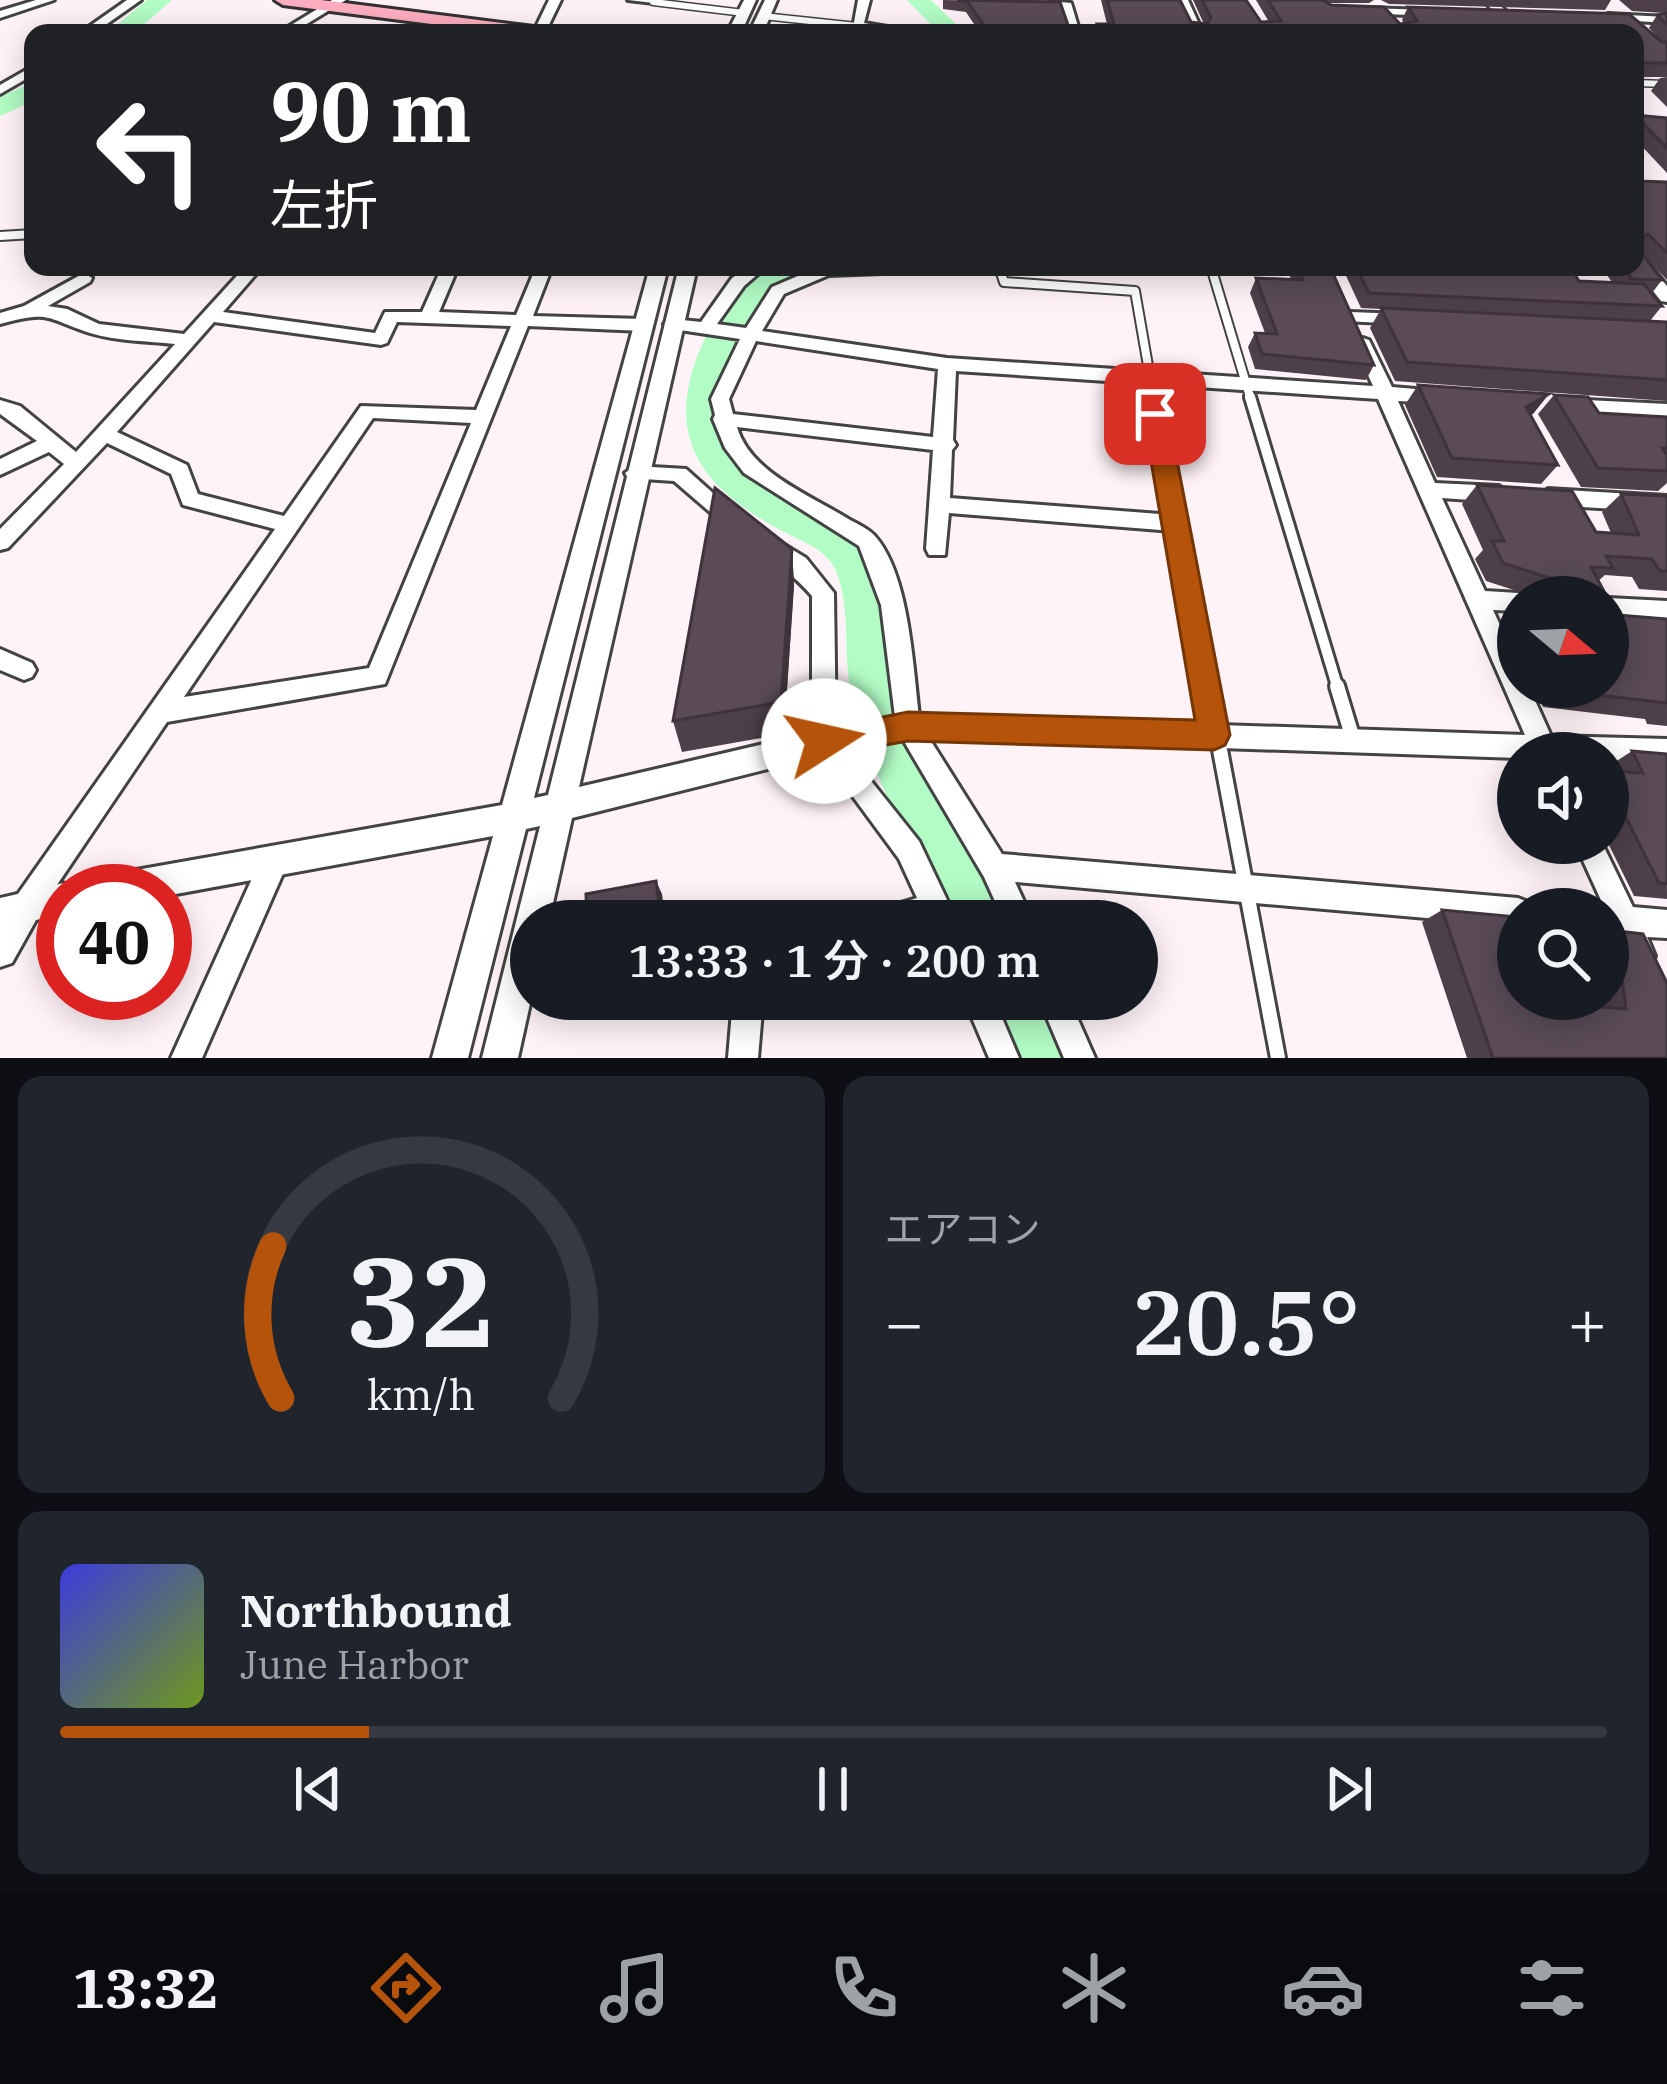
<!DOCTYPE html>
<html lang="ja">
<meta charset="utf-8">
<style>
:root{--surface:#171b24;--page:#20242c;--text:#f1f3f6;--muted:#9ea1a6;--line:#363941;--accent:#b45309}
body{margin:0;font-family:"IBM Plex Serif","Noto Sans JP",serif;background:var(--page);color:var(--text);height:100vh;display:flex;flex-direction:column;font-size:45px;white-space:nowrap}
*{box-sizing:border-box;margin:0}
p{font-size:39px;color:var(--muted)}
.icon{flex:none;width:66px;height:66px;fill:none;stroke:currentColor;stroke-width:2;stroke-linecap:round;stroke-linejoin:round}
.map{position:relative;height:1058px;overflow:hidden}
.sheet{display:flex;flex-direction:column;gap:18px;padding:18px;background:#0d0f14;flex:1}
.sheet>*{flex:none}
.hud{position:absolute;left:24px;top:24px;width:1620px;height:252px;border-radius:24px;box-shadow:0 6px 30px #0003;background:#202124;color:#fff;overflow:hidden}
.needle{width:78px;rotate:109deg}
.tools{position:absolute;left:1497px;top:576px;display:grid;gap:24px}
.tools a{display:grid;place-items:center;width:132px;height:132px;border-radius:50%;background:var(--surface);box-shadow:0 6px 30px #0003;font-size:60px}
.speed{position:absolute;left:36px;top:864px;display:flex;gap:24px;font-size:60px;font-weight:700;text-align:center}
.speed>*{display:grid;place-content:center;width:156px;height:156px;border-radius:50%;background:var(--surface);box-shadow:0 6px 30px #0003;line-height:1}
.speed .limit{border:18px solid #d22;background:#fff;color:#111}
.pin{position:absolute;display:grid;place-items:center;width:102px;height:102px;color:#fff;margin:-51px;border-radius:24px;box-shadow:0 6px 18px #0006}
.me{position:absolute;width:132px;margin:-66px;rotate:80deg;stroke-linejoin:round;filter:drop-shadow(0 0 9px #0008)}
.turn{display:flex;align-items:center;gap:42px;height:252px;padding:0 48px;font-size:54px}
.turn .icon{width:156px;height:156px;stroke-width:2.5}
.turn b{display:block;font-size:84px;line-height:102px}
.big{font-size:90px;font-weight:600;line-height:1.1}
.sheet .card{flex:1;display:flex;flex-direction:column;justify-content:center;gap:18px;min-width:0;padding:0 42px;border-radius:24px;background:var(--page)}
.sheet .dial{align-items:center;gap:0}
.dial svg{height:312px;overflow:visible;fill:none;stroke:var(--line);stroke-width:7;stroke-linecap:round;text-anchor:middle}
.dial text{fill:var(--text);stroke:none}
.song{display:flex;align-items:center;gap:36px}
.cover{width:144px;height:144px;border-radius:18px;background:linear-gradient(135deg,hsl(240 70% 55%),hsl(80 70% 35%))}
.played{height:12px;border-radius:6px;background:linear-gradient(90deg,var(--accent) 20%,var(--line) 20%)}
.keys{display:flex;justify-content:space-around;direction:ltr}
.heat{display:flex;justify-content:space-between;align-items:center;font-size:66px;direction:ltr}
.sheet .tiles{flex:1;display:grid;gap:18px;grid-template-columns:1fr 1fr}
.card:last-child{grid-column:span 2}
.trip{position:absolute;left:510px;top:900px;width:648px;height:120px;border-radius:60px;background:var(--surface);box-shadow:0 6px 30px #0003;font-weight:600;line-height:120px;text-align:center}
.dock{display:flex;height:192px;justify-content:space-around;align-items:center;background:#090b0e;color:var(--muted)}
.dock .icon{width:84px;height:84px}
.dock .on{color:var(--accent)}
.dock b{font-size:54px;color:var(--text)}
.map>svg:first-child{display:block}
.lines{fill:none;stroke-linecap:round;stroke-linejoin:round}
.river{fill:#b2fcc5;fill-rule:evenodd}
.service-far3-casing{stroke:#434343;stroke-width:9}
.service-far2-casing{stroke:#434343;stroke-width:12}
.service-far1-casing{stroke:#434343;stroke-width:16}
.service-casing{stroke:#434343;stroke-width:20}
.minor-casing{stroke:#434343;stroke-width:6}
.tertiary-casing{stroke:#434343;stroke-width:6}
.secondary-casing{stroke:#323232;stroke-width:6}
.service-far3{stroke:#fff;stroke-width:6}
.service-far2{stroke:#fff;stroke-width:8}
.service-far1{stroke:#fff;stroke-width:10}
.service{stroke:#fff;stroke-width:14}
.minor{fill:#fff;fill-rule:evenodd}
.tertiary{fill:#fff;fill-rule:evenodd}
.secondary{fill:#ffaec1;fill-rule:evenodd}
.wall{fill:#4d404a}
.shaded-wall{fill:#3f343c}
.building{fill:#5a4b56;stroke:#3f343c;stroke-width:3}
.route{fill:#b45309;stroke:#753606;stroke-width:3}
</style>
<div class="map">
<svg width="1667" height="1058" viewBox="0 0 1667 1058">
<rect width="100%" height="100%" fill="#fff3f7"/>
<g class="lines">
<g class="river">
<polygon points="147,0 172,0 134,33 107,33"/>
<polygon points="907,0 931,0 965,33 939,33"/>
<polygon points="33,82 33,101 0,116 0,97"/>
<path d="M765,267H805C791,286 766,294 751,316C737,337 727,367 724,393C712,502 840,488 877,566C890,594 889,625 892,656C894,683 903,710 912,736C936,803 985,855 1012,921H954C913,848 872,780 852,698C842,657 852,610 836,571C828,551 804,542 786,533C718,497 667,453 693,369C706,328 728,292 765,267Z"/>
<polygon points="991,999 1052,999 1080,1058 1017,1058"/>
</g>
<g class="service-far3-casing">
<g id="service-far3">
<polyline points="653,2 744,13"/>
<polyline points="763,16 857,26"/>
<polyline points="1635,83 1667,84"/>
</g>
</g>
<g class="service-far2-casing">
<g id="service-far2">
<polyline points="0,236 33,234"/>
<polyline points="999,267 1004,282 1135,291 1154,400"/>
<polyline points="1211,267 1251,400"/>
</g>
</g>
<g class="service-far1-casing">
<g id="service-far1">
<polyline points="1154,397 1209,689"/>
<polyline points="1250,397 1338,689"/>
</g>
</g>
<g class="service-casing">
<g id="service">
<polyline points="1208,686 1278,1058"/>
<polyline points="1337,686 1353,739"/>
</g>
</g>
<g class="minor-casing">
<g id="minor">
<polygon points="36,0 54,0 0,18 0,11"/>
<polygon points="127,0 141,0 94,33 80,33"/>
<polygon points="332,0 346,0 292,33 278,33"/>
<polygon points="549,0 561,0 545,33 533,33"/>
<polygon points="628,0 660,0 654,3"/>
<polygon points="858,0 870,0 864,23 923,33 853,28"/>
<polygon points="1038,0 1071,3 1080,33 1068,33 1062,8 1041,7"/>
<polygon points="1176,0 1188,0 1203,33 1191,33"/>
<polygon points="1483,0 1495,0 1527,33 1514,33"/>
<polygon points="1362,8 1433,10 1439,13 1433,16 1358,13 1358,9"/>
<polygon points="1608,14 1667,17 1667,23 1604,19 1602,17"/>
<polygon points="33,66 33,75 0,94 0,85"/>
<polygon points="1635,253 1641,255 1667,286 1667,302 1661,301 1634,267"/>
<path d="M245,267H262L223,312L375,333L385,312H422L442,267H458L439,312L516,315L536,267H552L533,316L643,319L652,325L643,331L528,326L385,684L167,722L36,916L0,926V898L18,894L275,529L183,505L171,474L107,443L8,548L0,550V529L64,464L49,452L0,475V459L37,441L0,414V400L20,406L76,452L175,344C148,341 116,341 90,333C45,318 51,310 0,324V313L24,306L84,273L92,278L90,282L48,306L67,309L99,324L184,334ZM214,322L381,345L387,343L397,322L511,326L476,410L361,406L284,516L198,494L187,465L117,432ZM373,418L471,423L369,668L184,697Z"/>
<path d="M748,267H766L744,286L717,324L746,328L772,287L819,267H917L909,272L829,275L784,294L762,331L947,358L1373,386L1354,344L1363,338L1369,340L1392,387L1439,391L1448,397L1439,403L1398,401L1435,483L1499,486L1509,494L1499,502L1442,498L1485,591L1518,593L1527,597H1518V611L1493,610L1518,664V687H1529L1551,736L1667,739V763L1608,761V753H1518V758L929,738L1002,854L1518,898L1528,902L1531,909H1518V926L1015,882L1033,921H1004L984,877L902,738L854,747L845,744L842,736L845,728L895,717L881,605L859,546L744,473L725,448L713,419L715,415L711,399L740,339L673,329L664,324L673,319L701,322L732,278ZM756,341L938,369L933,437L733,414L729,399ZM956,371L1378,399L1525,735L919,715C913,666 909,573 874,535C868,529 858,524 850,520C812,496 750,473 737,427L933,450L926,549L929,555H945L949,513L1173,531L1180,529L1183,523L1180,517L1173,515L950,498L952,450L956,445L953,440Z"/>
<polygon points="1350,312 1403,314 1412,319 1403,324 1344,321 1344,313"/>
<polygon points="1566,399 1667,404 1667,418 1559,410 1557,405 1559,400"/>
<polygon points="635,466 686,469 742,519 739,525 725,525 674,481 628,478 625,473"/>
<polygon points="1548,489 1667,496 1667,512 1548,505 1538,497"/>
<path d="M773,538L806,558L834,593L836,737L919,841L957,921H870L874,911L917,898L899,859L812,741V596C797,578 774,562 762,546L765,540Z"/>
<polygon points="1608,598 1667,601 1667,619 1608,616"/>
<polygon points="0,649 32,663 36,670 32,677 24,680 0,670"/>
<polygon points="1575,843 1602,843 1633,907 1667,910 1667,938 1647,937 1655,956 1651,966 1641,970 1631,966 1616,934 1608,932 1608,909 1605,909"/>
<polygon points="274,848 284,852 288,862 202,1058 171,1058 264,852"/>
<polygon points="733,999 763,999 758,1058 728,1058"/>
<polygon points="964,999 994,999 1019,1058 989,1058"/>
<polygon points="1039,999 1069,999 1095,1058 1064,1058"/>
</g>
</g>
<g class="tertiary-casing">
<g id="tertiary">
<polygon points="744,0 756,0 741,33 727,33"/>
<polygon points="765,0 777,0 763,33 749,33"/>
<polygon points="650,267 668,267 534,798 548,795 679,267 697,267 579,787 854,723 864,727 868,736 864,745 572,818 549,921 531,921 531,999 518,1058 482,1058 540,826 526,829 468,1058 432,1058 493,836 165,896 165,891 92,891 97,880 108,875 502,805"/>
<polygon points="63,883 76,891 63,891 63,915 36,920 12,963 0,967 0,920 15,895"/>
</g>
</g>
<g class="secondary-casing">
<polygon id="secondary" points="275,0 321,0 542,28 550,33 502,33 283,5"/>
</g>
<use href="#service-far3" class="service-far3"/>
<use href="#service-far2" class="service-far2"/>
<use href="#service-far1" class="service-far1"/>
<use href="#service" class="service"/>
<use href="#minor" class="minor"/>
<use href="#tertiary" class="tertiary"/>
<use href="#secondary" class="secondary"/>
</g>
<g class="wall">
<polygon points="943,0 1060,2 1069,28 1068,33 980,33 966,12 943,9"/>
<polygon points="1101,0 1180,0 1191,22 1204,24 1193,0 1246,0 1261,22 1269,22 1256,0 1374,0 1369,3 1327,3 1331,5 1384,7 1400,24 1404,23 1402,20 1408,7 1629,14 1662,42 1649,28 1657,15 1664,13 1632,11 1619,0 1667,0 1667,77 1635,77 1635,33 1095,33 1097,24 1107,24"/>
<polygon points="1381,0 1611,0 1605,10 1389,4"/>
<polygon points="1667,77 1667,107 1651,91 1660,78"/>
<polygon points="1635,115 1667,118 1667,173 1635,139"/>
<polygon points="1635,181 1667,182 1667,280 1644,256 1662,280 1652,293 1662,306 1650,321 1667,322 1667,401 1395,381 1370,328 1381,309 1361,308 1342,267 1570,267 1579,281 1612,282 1601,267 1635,267"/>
<polygon points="1286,267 1330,267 1374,365 1366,380 1255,369 1248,347 1255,333 1265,333 1250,293 1256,278 1291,279"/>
<polygon points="1418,385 1549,394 1530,415 1558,465 1541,484 1437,477 1405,405"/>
<polygon points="1554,395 1599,413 1667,416 1667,483 1658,491 1581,487 1538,414"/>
<polygon points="1477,485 1596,532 1611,533 1602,512 1621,494 1667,496 1667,591 1639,589 1632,577 1605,575 1598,581 1607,597 1527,597 1529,595 1486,581 1475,559 1483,550 1462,504"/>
<polygon points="792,549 794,585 784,734 682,752 673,721"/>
<polygon points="1518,605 1518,659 1509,633 1514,628 1508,615"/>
<polygon points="1617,615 1667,619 1667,726 1647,724 1645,719 1543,707 1534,687 1608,687"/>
<polygon points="1632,751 1666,753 1667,899 1634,896 1608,843 1608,771 1612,771 1609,766"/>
<polygon points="1442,910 1569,1004 1597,1006 1597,999 1608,999 1608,930 1667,1058 1467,1058 1422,922"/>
</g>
<g class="shaded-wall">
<polygon points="1549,394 1533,414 1510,427 1526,407"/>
<polygon points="792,549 794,585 784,734 781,702"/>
<polygon points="656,881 662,894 666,921 661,921"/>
</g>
<g class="building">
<polygon points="957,0 1060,2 1069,28 985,27 967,1"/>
<polygon points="1107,0 1180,0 1191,22 1207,24 1211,18 1202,0 1246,0 1261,22 1281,21 1268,0 1323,0 1331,5 1384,7 1400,24 1417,21 1408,7 1629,14 1662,42 1667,42 1667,63 1635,63 1635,33 1100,33 1097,24 1114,24"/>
<polygon points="1667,13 1667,25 1657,15"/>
<polygon points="1635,115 1667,118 1667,148"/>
<polygon points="1635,181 1667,182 1667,253 1648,234 1642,238 1641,252 1662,280 1632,279 1623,267 1635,267"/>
<polygon points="1298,267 1330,267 1374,365 1262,354 1255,333 1277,334 1256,278 1303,280"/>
<polygon points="1356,267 1570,267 1579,281 1644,284 1662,306 1369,293"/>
<polygon points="1381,308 1667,322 1667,380 1407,362"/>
<polygon points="1418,385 1549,394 1526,407 1558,465 1452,458"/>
<polygon points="1554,395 1588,397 1599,413 1667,417 1667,448 1662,448 1667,455 1667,471 1598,468"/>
<polygon points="1477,485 1572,491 1596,532 1639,535 1621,494 1667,496 1667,571 1660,571 1652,559 1606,556 1613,568 1591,567 1607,597 1531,597 1540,596 1541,584 1550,578 1503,563 1492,541 1504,541"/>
<polygon points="715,488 792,549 781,702 673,721"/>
<polygon points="1608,599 1617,615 1667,619 1667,703 1564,691 1562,687 1608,687"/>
<polygon points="1632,751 1667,754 1667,884 1659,883 1621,808 1610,807 1608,802 1608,771 1643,773"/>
<polygon points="656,881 661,921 587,921 586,894"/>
<polygon points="1442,910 1518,917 1518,999 1567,999 1569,1004 1626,1009 1620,964 1608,963 1608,930 1643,934 1667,983 1667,1058 1493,1058"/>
</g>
<polygon class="route" points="1155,405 1168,414 1230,735 1225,745 1214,750 908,741 824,756 812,752 807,741 812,731 908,712 1195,720 1143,414"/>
</svg>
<div class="tools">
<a><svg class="needle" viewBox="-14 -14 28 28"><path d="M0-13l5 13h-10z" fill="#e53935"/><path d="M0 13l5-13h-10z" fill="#9ea1a6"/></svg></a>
<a><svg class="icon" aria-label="sound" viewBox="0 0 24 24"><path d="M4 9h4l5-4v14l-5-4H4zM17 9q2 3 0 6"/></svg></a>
<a><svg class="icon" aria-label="search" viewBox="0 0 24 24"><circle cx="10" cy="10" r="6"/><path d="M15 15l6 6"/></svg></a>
</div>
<div class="speed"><div class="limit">40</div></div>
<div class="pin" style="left:1155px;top:414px;background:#d93025"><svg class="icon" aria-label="arrive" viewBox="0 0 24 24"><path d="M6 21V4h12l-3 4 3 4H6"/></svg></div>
<svg class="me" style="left:824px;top:741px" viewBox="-20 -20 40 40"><circle r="19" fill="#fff"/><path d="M0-13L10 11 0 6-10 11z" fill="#b45309"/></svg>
<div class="trip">13:33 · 1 分 · 200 m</div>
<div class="hud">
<div class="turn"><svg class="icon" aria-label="left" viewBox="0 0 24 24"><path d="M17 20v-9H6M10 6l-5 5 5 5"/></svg><div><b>90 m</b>左折</div></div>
</div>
</div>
<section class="sheet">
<div class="tiles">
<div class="card dial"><svg viewBox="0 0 100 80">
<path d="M14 69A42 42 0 1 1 86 69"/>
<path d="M14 69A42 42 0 0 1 12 30" stroke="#b45309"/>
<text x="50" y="56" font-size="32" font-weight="700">32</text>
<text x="50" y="72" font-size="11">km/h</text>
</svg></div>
<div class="card"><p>エアコン</p>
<div class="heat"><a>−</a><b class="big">20.5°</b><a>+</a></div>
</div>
<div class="card">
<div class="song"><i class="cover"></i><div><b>Northbound</b><p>June Harbor</p></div></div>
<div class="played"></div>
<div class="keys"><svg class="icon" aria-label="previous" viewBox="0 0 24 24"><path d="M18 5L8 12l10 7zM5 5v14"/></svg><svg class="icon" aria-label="pause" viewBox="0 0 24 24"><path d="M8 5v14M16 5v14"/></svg><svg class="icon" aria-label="next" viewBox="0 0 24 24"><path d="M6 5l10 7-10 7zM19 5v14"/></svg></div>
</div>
</div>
</section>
<nav class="dock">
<b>13:32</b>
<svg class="icon on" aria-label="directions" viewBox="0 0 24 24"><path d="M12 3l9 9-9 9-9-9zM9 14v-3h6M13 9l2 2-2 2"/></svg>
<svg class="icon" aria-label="music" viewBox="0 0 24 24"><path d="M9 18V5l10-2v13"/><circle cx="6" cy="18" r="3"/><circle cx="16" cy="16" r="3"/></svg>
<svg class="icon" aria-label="phone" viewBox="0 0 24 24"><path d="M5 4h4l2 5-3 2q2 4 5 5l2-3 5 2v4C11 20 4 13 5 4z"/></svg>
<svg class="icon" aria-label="climate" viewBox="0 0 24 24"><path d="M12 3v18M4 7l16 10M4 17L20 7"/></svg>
<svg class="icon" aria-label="car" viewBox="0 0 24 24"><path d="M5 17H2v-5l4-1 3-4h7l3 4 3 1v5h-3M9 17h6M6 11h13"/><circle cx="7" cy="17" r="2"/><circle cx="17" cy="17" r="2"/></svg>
<svg class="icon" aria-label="filters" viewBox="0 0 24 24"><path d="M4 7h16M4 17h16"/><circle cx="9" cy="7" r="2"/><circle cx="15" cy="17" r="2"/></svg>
</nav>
